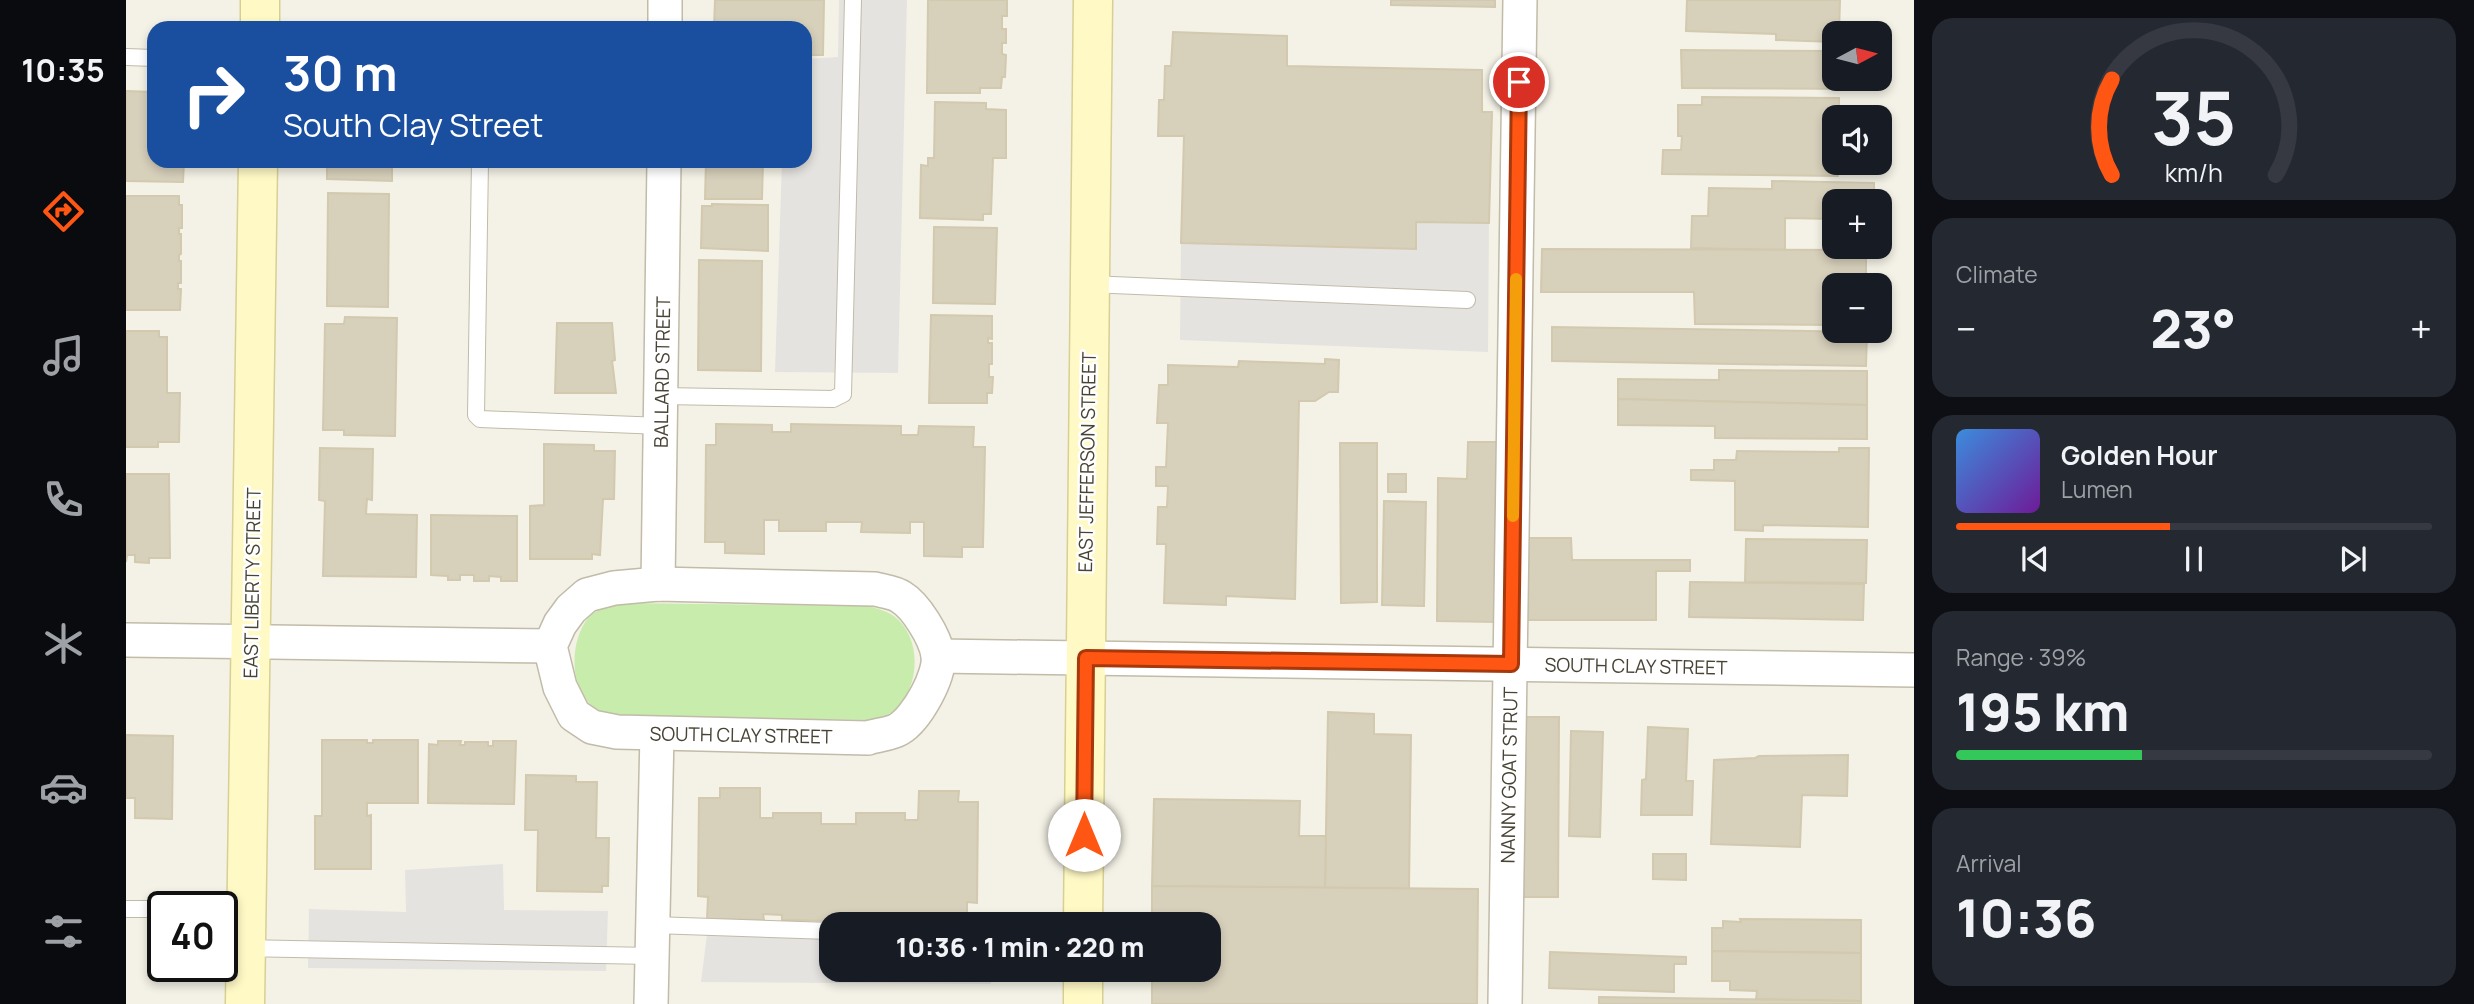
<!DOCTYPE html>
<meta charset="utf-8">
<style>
:root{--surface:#171b24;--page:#242831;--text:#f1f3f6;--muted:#9ea1a6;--line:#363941;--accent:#ff5613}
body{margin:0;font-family:Manrope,sans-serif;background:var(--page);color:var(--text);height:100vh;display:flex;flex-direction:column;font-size:26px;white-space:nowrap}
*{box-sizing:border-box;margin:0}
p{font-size:23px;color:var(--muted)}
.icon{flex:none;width:38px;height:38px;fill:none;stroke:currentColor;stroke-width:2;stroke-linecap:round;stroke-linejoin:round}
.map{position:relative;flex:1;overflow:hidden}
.drawer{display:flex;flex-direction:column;gap:18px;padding:18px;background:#0d0f14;width:560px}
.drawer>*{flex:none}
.hud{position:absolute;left:21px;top:21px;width:665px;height:147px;border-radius:21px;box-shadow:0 4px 10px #0003;background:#1a4fa0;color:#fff;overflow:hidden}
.needle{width:46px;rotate:83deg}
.buttons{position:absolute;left:1696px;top:21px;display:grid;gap:14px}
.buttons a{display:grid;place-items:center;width:70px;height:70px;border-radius:14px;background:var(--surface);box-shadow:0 4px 10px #0003;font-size:35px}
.speed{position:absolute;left:21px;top:891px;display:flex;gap:14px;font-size:35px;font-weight:700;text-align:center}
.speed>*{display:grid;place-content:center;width:91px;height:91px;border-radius:50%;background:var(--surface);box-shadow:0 4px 10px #0003;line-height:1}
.speed .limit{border:4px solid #111;border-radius:10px;background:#fff;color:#111}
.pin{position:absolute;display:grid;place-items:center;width:60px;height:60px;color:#fff;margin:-30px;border:4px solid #fff;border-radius:50%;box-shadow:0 2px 7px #0007}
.me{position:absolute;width:77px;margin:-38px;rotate:0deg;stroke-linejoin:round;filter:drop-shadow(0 0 5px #0008)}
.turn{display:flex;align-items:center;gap:24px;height:147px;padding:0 21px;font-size:32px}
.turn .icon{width:91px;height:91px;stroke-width:2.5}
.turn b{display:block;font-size:49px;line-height:60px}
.big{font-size:52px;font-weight:800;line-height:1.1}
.drawer .card{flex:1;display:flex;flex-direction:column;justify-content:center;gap:10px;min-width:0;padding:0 24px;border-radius:21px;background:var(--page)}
.drawer .dial{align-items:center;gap:0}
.dial svg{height:182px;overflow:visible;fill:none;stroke:var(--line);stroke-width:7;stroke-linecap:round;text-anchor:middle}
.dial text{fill:var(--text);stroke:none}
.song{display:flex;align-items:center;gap:21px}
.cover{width:84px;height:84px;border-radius:10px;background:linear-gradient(135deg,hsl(210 70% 55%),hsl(280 70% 35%))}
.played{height:7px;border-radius:4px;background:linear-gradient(90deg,var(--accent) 45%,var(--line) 45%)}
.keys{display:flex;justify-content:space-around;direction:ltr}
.heat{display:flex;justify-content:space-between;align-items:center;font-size:38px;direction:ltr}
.charge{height:10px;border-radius:5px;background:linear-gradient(90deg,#34c759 39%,var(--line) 0)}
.trip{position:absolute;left:693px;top:912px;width:402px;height:70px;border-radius:21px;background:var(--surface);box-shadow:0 4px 10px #0003;font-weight:800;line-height:70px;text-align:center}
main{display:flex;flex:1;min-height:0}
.menu{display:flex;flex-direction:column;width:126px;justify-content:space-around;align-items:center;background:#090b0e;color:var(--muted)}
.menu .icon{width:49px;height:49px}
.menu .active{color:var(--accent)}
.menu b{font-size:32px;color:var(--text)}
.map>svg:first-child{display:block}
.green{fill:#c7ecac}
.parking{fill:#e5e3df}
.building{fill:#d7d0bb;stroke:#d2c9ae;stroke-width:2}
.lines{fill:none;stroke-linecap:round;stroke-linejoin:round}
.lane-casing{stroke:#c1bba8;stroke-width:18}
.street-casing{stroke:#c1bba8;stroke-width:36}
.secondary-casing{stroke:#d8cf93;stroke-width:41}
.lane{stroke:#fff;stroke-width:16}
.street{stroke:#fff;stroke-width:33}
.secondary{stroke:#fff9c6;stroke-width:38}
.route-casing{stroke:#a6380c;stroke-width:18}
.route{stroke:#ff5613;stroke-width:12}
.slow{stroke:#f59e0b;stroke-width:12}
.labels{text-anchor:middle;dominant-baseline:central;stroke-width:5;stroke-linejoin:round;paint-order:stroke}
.street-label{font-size:19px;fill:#484335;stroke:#fff}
</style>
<main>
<nav class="menu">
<b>10:35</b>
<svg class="icon active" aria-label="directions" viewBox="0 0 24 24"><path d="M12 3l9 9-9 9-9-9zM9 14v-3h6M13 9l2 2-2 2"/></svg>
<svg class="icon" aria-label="music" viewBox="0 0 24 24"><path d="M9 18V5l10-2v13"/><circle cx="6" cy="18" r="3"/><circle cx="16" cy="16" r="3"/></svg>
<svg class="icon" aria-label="phone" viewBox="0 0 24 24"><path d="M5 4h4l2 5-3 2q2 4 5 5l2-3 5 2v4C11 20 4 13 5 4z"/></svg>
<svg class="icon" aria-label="climate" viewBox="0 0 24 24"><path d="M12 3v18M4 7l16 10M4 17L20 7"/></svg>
<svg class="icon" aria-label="car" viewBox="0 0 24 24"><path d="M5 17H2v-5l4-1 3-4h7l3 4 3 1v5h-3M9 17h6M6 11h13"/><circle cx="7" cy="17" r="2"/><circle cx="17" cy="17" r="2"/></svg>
<svg class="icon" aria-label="filters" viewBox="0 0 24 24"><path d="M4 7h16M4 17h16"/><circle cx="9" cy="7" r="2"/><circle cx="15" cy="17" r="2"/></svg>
</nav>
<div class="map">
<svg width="1788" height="1004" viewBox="0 0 1788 1004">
<rect width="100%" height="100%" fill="#f4f2e6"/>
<path class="green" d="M497,603L743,606C752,609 762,611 769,617C797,639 794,690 767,711C760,717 750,718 741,720L491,716C480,713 470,711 462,702C443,680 445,640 462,618C469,609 486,606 497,603Z"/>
<g class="parking">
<polygon points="713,0 781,0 772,373 649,372 656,161 679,161 679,59 712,57"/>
<polygon points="1290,222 1363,223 1362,352 1054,340 1055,243 1289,249"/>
<polygon points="377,864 378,910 482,911 480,971 182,968 183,909 280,912 279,870"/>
<polygon points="705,932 705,970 865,970 865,984 575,982 581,934"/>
</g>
<g class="building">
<polygon points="589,0 698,0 697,55 679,55 679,28 588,28"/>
<polygon points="802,0 881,0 881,16 876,16 876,29 880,29 880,43 876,43 876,54 880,55 879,77 876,77 875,88 854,88 854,93 801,93"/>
<polygon points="1265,0 1369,0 1369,7 1265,5"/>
<polygon points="1561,0 1714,0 1713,33 1708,33 1708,42 1650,40 1650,34 1560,31"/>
<polygon points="1047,32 1161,36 1161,66 1356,70 1356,112 1366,112 1363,223 1290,222 1290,249 1055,243 1058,136 1032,136 1033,100 1038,100 1039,66 1045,66"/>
<polygon points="1555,50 1708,51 1708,79 1744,79 1744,89 1556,88"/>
<polygon points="0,91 28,92 28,161 58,161 57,182 0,181"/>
<polygon points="1576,97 1713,98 1713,117 1708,117 1708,163 1712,163 1712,176 1536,174 1537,150 1555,150 1556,136 1552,136 1552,105 1576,105"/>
<polygon points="809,102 860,103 860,109 880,110 880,158 867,158 865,214 857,214 857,220 794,218 795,165 802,166 802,158 808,158"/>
<polygon points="206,161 266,161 266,181 201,179 201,166 206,166"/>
<polygon points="580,161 637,161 636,199 579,199"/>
<polygon points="1646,181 1748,183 1748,201 1708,201 1708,219 1659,218 1659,250 1565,248 1566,216 1582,216 1583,188 1646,189"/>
<polygon points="202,193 263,194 262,307 201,306"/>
<polygon points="0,196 53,196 53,205 56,205 56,228 53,228 53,234 55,234 55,254 53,255 53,261 55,261 55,283 52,283 52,289 55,289 54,310 0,310"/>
<polygon points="586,204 642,205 642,251 575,248 576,206 586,206"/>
<polygon points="808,227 871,228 869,304 807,303"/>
<polygon points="1416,249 1740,250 1740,285 1708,285 1708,325 1569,324 1568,292 1415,292"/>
<polygon points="573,260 636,261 635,371 572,370"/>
<polygon points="805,315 866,316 866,339 862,338 862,343 866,343 866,364 863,364 863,377 867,377 866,393 861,393 861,403 803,403"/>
<polygon points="219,317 271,318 269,436 218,435 218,430 197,430 199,324 218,324"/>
<polygon points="431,323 486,323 489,360 486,361 487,368 490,393 429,393"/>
<polygon points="1426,327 1741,332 1740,366 1426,361"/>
<polygon points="0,331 33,331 33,337 41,337 41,393 54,393 53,442 32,442 32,447 0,447"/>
<polygon points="1199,359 1213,360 1212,392 1203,392 1189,401 1173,401 1169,599 1100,596 1100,605 1038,603 1040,544 1031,544 1032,507 1041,507 1042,486 1030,486 1030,467 1040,467 1042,423 1031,423 1033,385 1042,385 1042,365 1112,367 1113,361 1199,364"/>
<polygon points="1593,370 1741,371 1741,405 1492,399 1492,379 1593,380"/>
<polygon points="1492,399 1741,405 1741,439 1589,438 1589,426 1492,425"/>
<polygon points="590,424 646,425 646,432 665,432 665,424 775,426 775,435 792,435 793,426 848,427 847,447 859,447 857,547 836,547 836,557 798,556 798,522 784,522 784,533 735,532 736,522 700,522 700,531 653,531 653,520 638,520 638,554 599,553 599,542 579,542 580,445 590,445"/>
<polygon points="1342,442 1374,442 1372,622 1311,621 1312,478 1341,479"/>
<polygon points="1214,443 1251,443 1251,602 1215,603"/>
<polygon points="418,444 468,445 468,451 489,451 488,499 477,499 474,555 466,554 466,559 404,559 404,506 418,505"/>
<polygon points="194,448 247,449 246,500 241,499 240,514 291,515 290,577 197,576 199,501 193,500"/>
<polygon points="1713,448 1743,448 1742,527 1637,525 1637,531 1609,530 1609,481 1565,480 1565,470 1588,470 1588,460 1610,460 1611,451 1713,452"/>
<polygon points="0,474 43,474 44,558 23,558 23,563 9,562 9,555 1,555 0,562"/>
<rect x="1262" y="474" width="18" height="18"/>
<polygon points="1258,501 1300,502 1298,606 1256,605"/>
<polygon points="305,515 391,516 391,581 375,581 375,577 363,576 363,581 348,581 348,575 334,575 334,580 322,580 322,576 305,575"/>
<polygon points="1396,538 1445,538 1446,560 1564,560 1564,571 1530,571 1530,620 1394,620"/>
<polygon points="1620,539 1741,540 1740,583 1619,582"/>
<polygon points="1564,582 1738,584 1737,620 1563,617"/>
<polygon points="1202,712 1248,714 1248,734 1285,735 1283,889 1199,888"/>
<polygon points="1397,717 1433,717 1432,897 1395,897"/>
<polygon points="1522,727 1562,729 1560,781 1567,781 1566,815 1515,815 1516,780 1520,779"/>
<polygon points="1445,731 1477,732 1474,837 1443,836"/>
<polygon points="0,735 47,736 46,819 9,818 9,798 0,798"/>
<polygon points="196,740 241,740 241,743 247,743 247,740 292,740 292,803 241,803 241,816 245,815 245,869 189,869 189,816 196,816"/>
<polygon points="312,741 335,741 334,745 339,745 339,742 362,742 362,746 367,746 367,741 390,741 388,804 302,803 303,744 312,745"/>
<polygon points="1722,755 1721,796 1676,795 1674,847 1585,844 1588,760 1629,758 1633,756"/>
<polygon points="400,775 450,776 450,782 471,782 470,838 483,838 482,886 476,886 476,892 411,891 412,830 399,830"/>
<polygon points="594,788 634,788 634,818 647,818 647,813 695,813 695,824 730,824 730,813 779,813 779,820 792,820 793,791 833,791 832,802 852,802 851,903 841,902 841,923 784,922 784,916 766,916 766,922 656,920 656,915 637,914 638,920 581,919 582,897 572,896 573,798 594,798"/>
<polygon points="1028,799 1174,801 1173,836 1200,836 1199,888 1026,886"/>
<polygon points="1527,854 1560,854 1560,880 1527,879"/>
<polygon points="1026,886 1352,889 1351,1004 1026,1004 1026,970 1083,970 1083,924 1026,924"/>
<polygon points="1614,919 1735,920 1735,953 1586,951 1586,928 1597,928 1597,921 1615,922"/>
<polygon points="1586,951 1735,953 1735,1001 1630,999 1631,991 1604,990 1604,981 1586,981"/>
<polygon points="1424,952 1560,957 1560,964 1548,964 1548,992 1423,988"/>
<polygon points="1473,997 1735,1001 1735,1004 1473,1004"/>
</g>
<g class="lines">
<g class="lane-casing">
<g id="lane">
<polyline points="0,57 28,58"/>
<polyline points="354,161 350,415 354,419 536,426"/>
<polyline points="963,284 1341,300"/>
<polyline points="536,396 707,399 717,394 727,0"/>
<polyline points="0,909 37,909"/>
<polyline points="527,925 705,931"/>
<polyline points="120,948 526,956"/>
</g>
</g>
<g class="street-casing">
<g id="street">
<polyline points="539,28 539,0"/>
<path d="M532,584L749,589C756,591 768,592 775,597C790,606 809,637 812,655C815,675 791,718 773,729C765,734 751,735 742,738L491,732L466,727L448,715L434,687L424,646L434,624L445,609L461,595L488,588Z"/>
<polyline points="532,584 538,161"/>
<polyline points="0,640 424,646"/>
<polyline points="812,656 1788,670"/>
<polyline points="525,1004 531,734"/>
<polyline points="1379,1004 1394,0"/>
</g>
</g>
<g class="secondary-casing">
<g id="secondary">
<polyline points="134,28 134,0"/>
<polyline points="957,924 967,0"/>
<polyline points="119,1004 132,161"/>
<polyline points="957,1004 957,970"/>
</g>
</g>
<use href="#lane" class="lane"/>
<use href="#street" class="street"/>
<use href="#secondary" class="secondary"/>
</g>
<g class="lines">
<g class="route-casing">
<polyline id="route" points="958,835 960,658 1385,664 1393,82"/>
</g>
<use href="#route" class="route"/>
<polyline class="slow" points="1387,516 1390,279"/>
</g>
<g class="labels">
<g class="street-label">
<text transform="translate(536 372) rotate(-89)">BALLARD STREET</text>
<text transform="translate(961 462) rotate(-89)">EAST JEFFERSON STREET</text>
<text transform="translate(126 583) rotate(-89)">EAST LIBERTY STREET</text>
<text transform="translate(1510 666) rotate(1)">SOUTH CLAY STREET</text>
<text transform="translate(615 735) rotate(1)">SOUTH CLAY STREET</text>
<text transform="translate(1383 775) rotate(-89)">NANNY GOAT STRUT</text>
</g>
</g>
</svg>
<div class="buttons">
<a><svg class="needle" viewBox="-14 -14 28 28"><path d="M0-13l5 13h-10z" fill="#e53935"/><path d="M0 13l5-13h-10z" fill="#9ea1a6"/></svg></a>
<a><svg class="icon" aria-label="sound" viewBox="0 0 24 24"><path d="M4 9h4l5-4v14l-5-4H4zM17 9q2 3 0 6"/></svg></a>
<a>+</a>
<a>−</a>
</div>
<div class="speed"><div class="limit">40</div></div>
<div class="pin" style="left:1393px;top:82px;background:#d93025"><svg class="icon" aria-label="arrive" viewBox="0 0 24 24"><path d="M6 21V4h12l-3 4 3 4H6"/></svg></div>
<svg class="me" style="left:958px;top:835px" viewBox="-20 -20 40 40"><circle r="19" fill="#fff"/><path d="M0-13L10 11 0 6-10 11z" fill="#ff5613"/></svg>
<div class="trip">10:36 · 1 min · 220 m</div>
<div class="hud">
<div class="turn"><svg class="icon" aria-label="right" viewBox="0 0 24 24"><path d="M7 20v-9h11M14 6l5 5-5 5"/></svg><div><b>30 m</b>South Clay Street</div></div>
</div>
</div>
<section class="drawer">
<div class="card dial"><svg viewBox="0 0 100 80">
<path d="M14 69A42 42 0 1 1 86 69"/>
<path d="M14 69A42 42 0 0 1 14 27" stroke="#ff5613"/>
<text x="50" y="56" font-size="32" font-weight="700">35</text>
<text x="50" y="72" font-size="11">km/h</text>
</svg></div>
<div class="card"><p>Climate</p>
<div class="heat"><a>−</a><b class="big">23°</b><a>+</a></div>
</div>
<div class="card">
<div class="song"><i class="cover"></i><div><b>Golden Hour</b><p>Lumen</p></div></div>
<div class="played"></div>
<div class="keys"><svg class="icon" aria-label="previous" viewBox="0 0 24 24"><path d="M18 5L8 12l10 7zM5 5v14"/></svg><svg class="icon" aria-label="pause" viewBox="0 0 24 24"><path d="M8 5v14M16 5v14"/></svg><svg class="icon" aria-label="next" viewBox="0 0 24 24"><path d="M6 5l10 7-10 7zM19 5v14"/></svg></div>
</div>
<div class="card"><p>Range · 39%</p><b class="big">195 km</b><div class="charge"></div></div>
<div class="card"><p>Arrival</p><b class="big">10:36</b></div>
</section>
</main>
